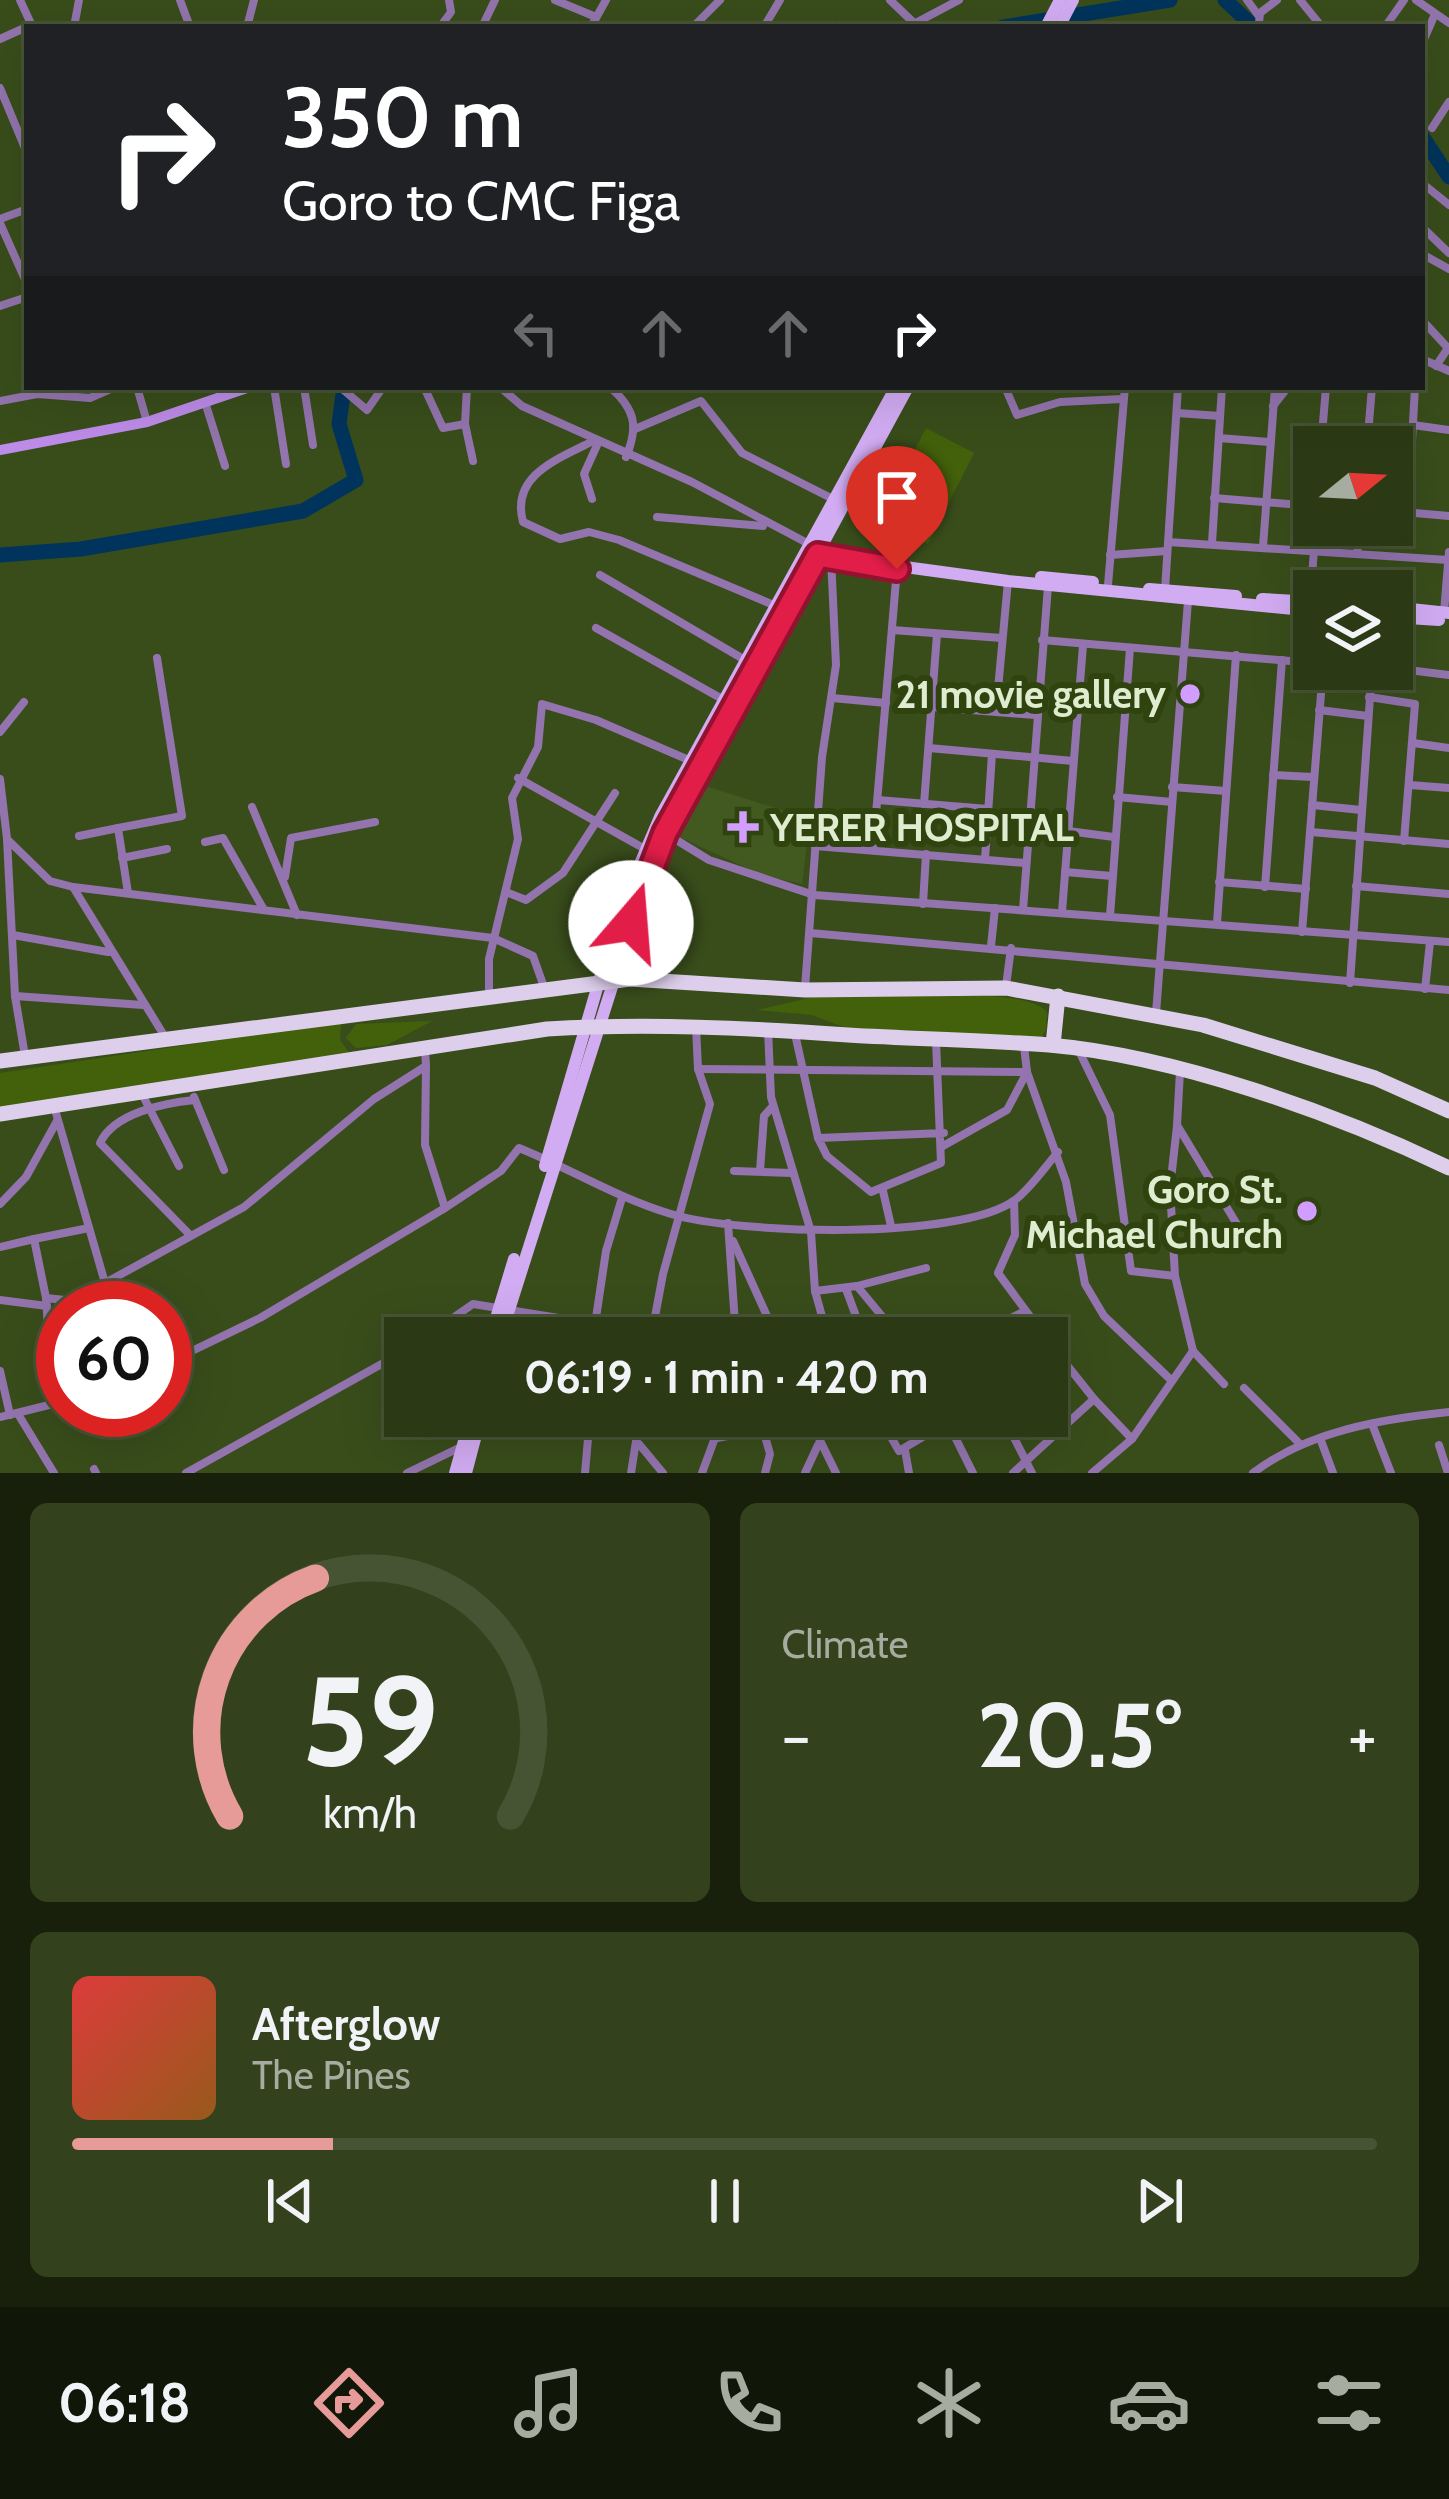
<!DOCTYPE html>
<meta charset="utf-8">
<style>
:root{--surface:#2b3a14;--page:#33411d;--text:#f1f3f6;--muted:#a6ada0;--line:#475434;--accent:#e69b98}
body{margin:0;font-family:Cabin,sans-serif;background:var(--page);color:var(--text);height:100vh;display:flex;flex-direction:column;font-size:45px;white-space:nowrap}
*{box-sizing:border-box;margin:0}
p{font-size:39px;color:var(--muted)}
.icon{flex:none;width:66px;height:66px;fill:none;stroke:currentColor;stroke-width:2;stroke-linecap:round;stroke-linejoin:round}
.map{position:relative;height:1473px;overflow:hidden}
.side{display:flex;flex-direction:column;gap:30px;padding:30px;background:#18200b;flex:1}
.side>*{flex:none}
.guide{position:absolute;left:24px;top:24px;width:1401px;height:366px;border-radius:0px;box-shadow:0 12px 48px #0002,0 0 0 3px var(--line);background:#202124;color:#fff;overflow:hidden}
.needle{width:78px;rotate:72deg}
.buttons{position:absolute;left:1293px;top:426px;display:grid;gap:24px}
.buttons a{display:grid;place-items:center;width:120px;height:120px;border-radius:0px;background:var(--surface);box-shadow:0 12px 48px #0002,0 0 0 3px var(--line);font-size:60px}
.speed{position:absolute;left:36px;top:1281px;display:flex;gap:24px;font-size:60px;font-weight:700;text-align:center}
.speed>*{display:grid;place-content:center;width:156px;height:156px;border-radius:50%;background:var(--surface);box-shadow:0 12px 48px #0002,0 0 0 3px var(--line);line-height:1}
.speed .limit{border:18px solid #d22;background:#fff;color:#111}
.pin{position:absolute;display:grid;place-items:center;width:102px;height:102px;color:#fff;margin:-123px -51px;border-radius:50% 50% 50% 0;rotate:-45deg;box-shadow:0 0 12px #0007}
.pin .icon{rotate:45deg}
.me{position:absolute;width:132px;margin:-66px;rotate:18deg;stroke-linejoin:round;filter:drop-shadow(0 0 9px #0008)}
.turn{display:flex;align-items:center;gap:42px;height:252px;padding:0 60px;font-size:54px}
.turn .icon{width:156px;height:156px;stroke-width:2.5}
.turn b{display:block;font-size:84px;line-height:102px}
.lanes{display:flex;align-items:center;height:114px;padding:0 60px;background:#0003;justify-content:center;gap:60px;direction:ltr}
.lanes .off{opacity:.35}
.big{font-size:90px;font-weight:700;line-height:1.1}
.side .card{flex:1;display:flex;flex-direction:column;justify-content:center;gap:18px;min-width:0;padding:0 42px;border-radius:18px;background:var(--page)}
.side .dial{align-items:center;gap:0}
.dial svg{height:312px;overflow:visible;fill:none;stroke:var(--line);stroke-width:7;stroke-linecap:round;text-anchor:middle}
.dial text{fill:var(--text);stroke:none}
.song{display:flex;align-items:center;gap:36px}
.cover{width:144px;height:144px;border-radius:18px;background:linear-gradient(135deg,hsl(0 70% 55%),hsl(30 70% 35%))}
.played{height:12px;border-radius:6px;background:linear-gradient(90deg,var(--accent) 20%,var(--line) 20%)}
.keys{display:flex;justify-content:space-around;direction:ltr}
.heat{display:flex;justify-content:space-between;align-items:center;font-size:66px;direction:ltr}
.side .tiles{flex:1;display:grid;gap:30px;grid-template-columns:1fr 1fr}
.card:last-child{grid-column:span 2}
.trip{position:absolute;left:384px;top:1317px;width:684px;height:120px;border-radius:0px;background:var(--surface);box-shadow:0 12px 48px #0002,0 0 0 3px var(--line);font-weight:700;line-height:120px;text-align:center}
.dock{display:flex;height:192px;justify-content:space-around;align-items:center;background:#111708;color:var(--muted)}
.dock .icon{width:84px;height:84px}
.dock .active{color:var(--accent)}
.dock b{font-size:54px;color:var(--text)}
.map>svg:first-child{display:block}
.built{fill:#42591f}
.green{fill:#43600b}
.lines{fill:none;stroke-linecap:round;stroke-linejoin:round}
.river{stroke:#00345c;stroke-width:15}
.street{stroke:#9374ae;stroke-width:8}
.secondary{stroke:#bd8be8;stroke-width:10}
.primary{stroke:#d2acf3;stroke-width:12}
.highway{stroke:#ddcfec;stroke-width:15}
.route-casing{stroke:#92132f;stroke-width:30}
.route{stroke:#e11d48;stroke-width:21}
.poi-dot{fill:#d19dfe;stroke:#2f430f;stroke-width:4.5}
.labels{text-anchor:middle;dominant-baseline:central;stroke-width:12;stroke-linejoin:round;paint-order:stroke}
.poi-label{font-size:39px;font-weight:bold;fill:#dfecd0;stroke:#2f430f;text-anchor:end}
</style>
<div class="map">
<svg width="1449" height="1473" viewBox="0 0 1449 1473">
<rect width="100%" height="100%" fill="#394d1b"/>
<polygon class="built" points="696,783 810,819 802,884 762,875 673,834"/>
<g class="green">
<polygon points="926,428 974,453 928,544 877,522"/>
<path d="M891,995C926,997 1025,988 1047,1012L1046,1030L1038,1042L851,1030L812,1015L757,1010L818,996Z"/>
<polygon points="432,1021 387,1045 356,1048 346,1038 356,1024"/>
<polygon points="341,1022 340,1040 350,1054 0,1107 0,1073"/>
</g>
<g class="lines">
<g class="river">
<polyline points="1225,0 1254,27"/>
<polyline points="1003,27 1170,0"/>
<polyline points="1422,136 1449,177"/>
<polyline points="0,555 81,549 303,511 356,480 339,424 344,387"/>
</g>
<g class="street">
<polyline points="20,0 32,26"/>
<polyline points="180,0 190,27"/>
<polyline points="555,0 596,17"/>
<polyline points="890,0 914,23"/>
<polyline points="1247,0 1258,15"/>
<polyline points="1300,0 1322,27"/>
<polyline points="1416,0 1449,23"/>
<polyline points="1259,23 1260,13 1277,0"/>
<polyline points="839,25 840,27"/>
<polyline points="74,27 79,0"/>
<polyline points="247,27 254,0"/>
<polyline points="440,27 451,12 449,0"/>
<polyline points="482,27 495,0"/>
<polyline points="591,27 606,0"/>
<polyline points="693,27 720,0"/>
<polyline points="764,27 780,0"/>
<polyline points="908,27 959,0"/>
<polyline points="1385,27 1404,0"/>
<polyline points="0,39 31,25"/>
<polyline points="1422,44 1435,14"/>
<polyline points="0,88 27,153"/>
<polyline points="1432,128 1449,102"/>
<polyline points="1422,183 1449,205"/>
<polyline points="0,219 27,209"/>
<polyline points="0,223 27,284"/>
<polyline points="1422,227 1449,253"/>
<polyline points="1422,254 1449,269"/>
<polyline points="0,306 27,297"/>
<polyline points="1422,320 1448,348 1436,366"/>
<polyline points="1422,359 1449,371"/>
<polyline points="137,387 147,422"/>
<polyline points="274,387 286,464"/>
<polyline points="304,387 313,445"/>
<polyline points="340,387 367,410 383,387"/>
<polyline points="424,387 443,428 465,424"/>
<polyline points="467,387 465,424 473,461"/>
<polyline points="500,387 522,406 692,482 809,544"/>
<path d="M610,387C635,409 639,426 626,457"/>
<polyline points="1005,387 1017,415 1060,402 1122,399"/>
<polyline points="0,401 37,394 90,398 115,387"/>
<polyline points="205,402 225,466"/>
<polyline points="1273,406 1288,387"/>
<polyline points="1177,413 1220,416"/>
<polyline points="1413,425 1449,430"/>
<polyline points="635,429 701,401 742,453 833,499"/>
<polyline points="1219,438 1269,442"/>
<path d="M593,441C561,458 510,474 523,522L560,539L589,532L619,540L776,606"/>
<polyline points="1321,447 1326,387"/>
<polyline points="1367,447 1372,387"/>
<polyline points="1214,498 1314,506"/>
<polyline points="592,499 584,474 598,443"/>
<polyline points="1392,511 1449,516"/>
<polyline points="1408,512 1415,387"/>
<polyline points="657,517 763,526"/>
<polyline points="1168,542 1448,560"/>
<polyline points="1212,543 1222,387"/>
<polyline points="1263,547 1275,387"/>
<polyline points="1357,553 1361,525"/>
<polyline points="1110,555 1167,551"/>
<polyline points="600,575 745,660"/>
<polyline points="1108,585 1125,387"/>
<polyline points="1165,590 1178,387"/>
<polyline points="1310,602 1314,550"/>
<polyline points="1444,612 1449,552"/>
<polyline points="596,628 724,700"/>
<polyline points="892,630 1002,638"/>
<polyline points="1042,640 1314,663"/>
<polyline points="1392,668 1449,675"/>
<polyline points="1079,689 1127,694"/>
<polyline points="1369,697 1415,704 1404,841"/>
<polyline points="832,698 886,703"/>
<polyline points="933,707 1035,715"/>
<polyline points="1319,710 1368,716"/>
<polyline points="996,711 1008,581"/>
<polyline points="0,732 24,702"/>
<polyline points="1413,743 1449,748"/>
<polyline points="929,748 1073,761"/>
<polyline points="1273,775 1313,777"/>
<polyline points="518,778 645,849"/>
<polyline points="0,779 7,839"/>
<polyline points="1410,785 1449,788"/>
<polyline points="1172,787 1226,791"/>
<polyline points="1117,797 1172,802"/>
<polyline points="878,800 988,809"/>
<polyline points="924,804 937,634"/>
<polyline points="1312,805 1361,810"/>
<polyline points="252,807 297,915"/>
<polyline points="1068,831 1114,837"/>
<polyline points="1311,832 1449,844"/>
<polyline points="665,833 709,860 814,895 1449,942"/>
<polyline points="79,836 118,828"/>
<polyline points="205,842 223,838 264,910"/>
<polyline points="815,846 1025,863"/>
<polyline points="873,849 897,569"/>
<polyline points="122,858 167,849"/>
<polyline points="985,859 992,754"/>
<polyline points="1065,872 1112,876"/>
<polyline points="285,877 291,838 375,822"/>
<polyline points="1219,882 1306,889"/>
<polyline points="1356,886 1449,894"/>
<polyline points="1265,887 1282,660"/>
<polyline points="506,892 526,900 563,873 615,793"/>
<polyline points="128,893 118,828 182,816 157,658"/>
<polyline points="923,904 926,854"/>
<polyline points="1023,910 1048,586"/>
<polyline points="1062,912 1083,645"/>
<polyline points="1110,916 1130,648"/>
<polyline points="1217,923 1236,655"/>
<polyline points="1302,932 1323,669"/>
<polyline points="810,933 1449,990"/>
<polyline points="13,935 108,952"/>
<polyline points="991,946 995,908"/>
<polyline points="1350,983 1372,669"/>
<polyline points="1006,986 1011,948"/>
<polyline points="805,988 822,757 836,665 831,557"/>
<polyline points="1425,989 1430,942"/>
<polyline points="489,994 489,959 518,839 512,798 538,747 542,704 596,720 691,761"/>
<polyline points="15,996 143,1005"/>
<polyline points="1156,1013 1188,601"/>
<polyline points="768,1030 771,1097 811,1232 815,1291 857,1286 900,1338"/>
<polyline points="795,1034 818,1138"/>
<polyline points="165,1037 73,887 493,938 533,956 544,987"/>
<polyline points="936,1041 941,1163 871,1192 827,1156 818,1138 944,1133"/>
<polyline points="1024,1046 1027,1072 1066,1182 1085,1284 1104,1316 1171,1380"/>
<polyline points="1079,1051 1110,1115 1131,1271 1175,1276 1193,1351 1132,1439"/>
<polyline points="25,1056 15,996 7,839 50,881 73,887"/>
<polyline points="698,1069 1027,1072 1007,1110 943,1146"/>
<polyline points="1180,1071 1177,1125 1238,1226"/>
<polyline points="142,1094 179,1166"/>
<polyline points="194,1097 224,1170"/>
<polyline points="54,1106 105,1283"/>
<polyline points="734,1171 792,1173"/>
<polyline points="760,1171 764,1116 773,1106"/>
<polyline points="883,1191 891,1226"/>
<polyline points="1014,1201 1015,1235 998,1273 1046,1338"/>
<polyline points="0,1204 26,1177 57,1121"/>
<path d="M445,1208L501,1171L519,1148C571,1169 617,1198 671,1214C736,1234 960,1241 1015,1200C1031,1188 1045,1167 1058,1152"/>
<polyline points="728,1223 736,1338"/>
<path d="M190,1235L100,1143C114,1113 164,1103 195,1100"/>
<polyline points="733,1241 777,1338"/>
<polyline points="0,1247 34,1239"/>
<polyline points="1175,1276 1170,1188 1177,1126"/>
<polyline points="857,1286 926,1268"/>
<polyline points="846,1289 864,1338"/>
<polyline points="815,1291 828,1338"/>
<polyline points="46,1298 34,1239 89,1228"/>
<polyline points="0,1300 47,1306"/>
<polyline points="104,1308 105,1283 244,1207 374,1099 426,1066 425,1050"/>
<polyline points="424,1338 473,1304 682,1338"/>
<polyline points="593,1338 606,1251 622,1198"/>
<polyline points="651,1338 663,1274 710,1104 698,1069 696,1026"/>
<polyline points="971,1338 1023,1312"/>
<polyline points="1193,1351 1224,1384"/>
<polyline points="165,1364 260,1318 445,1208 425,1145 426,1066"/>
<polyline points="0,1371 10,1415"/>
<polyline points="1244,1388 1300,1444"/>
<polyline points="63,1401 53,1404 46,1298 102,1304"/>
<polyline points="18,1414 54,1473"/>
<polyline points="661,1416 717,1438 763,1429 770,1454 765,1473"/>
<polyline points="808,1416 836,1473"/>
<polyline points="879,1416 899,1451 958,1416"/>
<polyline points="924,1416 936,1431"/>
<polyline points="1003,1416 1032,1473"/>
<polyline points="0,1417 53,1404"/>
<polyline points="948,1423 973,1473"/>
<polyline points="1372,1424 1391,1473"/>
<polyline points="1320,1438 1333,1473"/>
<polyline points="639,1444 663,1473"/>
<polyline points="1439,1445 1448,1473"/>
<polyline points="905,1450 909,1473"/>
<polyline points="94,1469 96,1473"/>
<polyline points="186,1473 405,1351"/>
<polyline points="407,1473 465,1445"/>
<polyline points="585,1473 590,1416"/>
<polyline points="631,1473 640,1416"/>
<polyline points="702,1473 723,1416"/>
<polyline points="805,1473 818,1445"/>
<polyline points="1013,1473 1094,1399 1047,1340"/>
<polyline points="1092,1473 1132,1439 1094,1399"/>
<path d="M1253,1473C1308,1431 1382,1419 1449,1412"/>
</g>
<polyline class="secondary" points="0,450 147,422 250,387"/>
<g class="primary">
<polyline points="1046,27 1060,0"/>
<polyline points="1059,27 1073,0"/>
<polyline points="817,555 1008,581 1314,611"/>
<polyline points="1041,577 1093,582"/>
<polyline points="1149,589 1236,596"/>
<polyline points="1262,599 1314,602"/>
<polyline points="1392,607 1449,613"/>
<polyline points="1392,617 1439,620"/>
<polyline points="545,1166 619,913 660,817 896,387"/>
<polyline points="490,1338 514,1259"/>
<polyline points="500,1338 655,852 908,387"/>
<polyline points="455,1473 471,1416"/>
<polyline points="466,1473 481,1416"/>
</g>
<g class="highway">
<polyline points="1053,1045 1058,996"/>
<polyline points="0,1061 630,979 805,990 1006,988 1203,1025 1375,1078 1449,1111"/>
<path d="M0,1114L547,1029C648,1023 747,1028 848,1035C915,1039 982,1040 1049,1045C1176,1056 1334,1113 1449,1168"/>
</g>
</g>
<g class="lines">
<g class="route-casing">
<polyline id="route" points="631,923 665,833 818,555 897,569"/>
</g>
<use href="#route" class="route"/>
</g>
<g class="poi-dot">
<circle cx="1190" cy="694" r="12"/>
<path d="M737 809h12v12h12v12h-12v12h-12v-12h-12v-12h12z"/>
<circle cx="1307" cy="1211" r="12"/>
</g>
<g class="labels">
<g class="poi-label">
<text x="1166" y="694">21 movie gallery</text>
<text x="770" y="827" text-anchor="start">YERER HOSPITAL</text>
<text x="1283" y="1189">Goro St.<tspan x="1283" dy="45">Michael Church</tspan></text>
</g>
</g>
</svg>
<div class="buttons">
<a><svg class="needle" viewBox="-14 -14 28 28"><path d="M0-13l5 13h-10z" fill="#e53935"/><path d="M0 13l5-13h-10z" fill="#a6ada0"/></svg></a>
<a><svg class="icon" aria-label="layers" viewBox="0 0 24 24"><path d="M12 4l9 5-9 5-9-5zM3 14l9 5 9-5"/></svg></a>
</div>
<div class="speed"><div class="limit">60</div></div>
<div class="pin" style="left:897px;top:569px;background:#d93025"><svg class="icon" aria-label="arrive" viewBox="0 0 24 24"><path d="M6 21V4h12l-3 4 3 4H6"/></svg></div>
<svg class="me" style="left:631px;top:923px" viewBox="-20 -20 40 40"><circle r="19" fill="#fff"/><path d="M0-13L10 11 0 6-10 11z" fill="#e11d48"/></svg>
<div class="trip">06:19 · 1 min · 420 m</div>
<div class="guide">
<div class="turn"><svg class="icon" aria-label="right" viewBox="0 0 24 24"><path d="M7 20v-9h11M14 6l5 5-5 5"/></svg><div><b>350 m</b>Goro to CMC Figa</div></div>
<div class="lanes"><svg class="icon off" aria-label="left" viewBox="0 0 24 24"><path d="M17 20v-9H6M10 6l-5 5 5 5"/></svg><svg class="icon off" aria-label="ahead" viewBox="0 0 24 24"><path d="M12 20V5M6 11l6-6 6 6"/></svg><svg class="icon off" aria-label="ahead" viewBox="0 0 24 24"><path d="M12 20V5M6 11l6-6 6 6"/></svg><svg class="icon" aria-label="right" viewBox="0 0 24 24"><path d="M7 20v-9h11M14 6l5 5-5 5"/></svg></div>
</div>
</div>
<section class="side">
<div class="tiles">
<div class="card dial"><svg viewBox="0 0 100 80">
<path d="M14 69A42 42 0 1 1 86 69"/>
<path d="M14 69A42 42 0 0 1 36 8" stroke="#e69b98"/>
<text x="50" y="56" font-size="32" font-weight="700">59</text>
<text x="50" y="72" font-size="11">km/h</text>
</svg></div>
<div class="card"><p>Climate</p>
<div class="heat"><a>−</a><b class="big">20.5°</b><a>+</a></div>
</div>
<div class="card">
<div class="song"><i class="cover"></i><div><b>Afterglow</b><p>The Pines</p></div></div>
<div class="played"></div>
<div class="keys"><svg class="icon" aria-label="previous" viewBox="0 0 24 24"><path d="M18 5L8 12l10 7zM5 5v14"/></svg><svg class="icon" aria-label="pause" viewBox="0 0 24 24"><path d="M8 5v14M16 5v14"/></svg><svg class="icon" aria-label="next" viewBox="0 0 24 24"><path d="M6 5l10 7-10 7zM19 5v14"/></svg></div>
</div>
</div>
</section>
<nav class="dock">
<b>06:18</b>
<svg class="icon active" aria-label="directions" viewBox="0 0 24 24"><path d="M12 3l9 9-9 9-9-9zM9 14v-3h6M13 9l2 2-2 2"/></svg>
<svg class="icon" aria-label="music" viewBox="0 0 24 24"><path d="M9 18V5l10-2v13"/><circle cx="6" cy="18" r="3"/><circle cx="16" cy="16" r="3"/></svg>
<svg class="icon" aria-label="phone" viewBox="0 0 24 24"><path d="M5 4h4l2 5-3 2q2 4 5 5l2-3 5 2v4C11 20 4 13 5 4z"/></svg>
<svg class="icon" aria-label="climate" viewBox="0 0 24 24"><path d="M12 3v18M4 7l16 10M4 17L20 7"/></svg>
<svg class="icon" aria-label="car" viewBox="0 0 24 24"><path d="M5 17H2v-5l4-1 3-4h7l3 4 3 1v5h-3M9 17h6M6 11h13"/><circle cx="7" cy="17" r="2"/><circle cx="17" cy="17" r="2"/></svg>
<svg class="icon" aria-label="filters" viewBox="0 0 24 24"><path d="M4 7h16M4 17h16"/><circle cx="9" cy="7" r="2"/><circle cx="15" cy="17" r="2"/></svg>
</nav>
